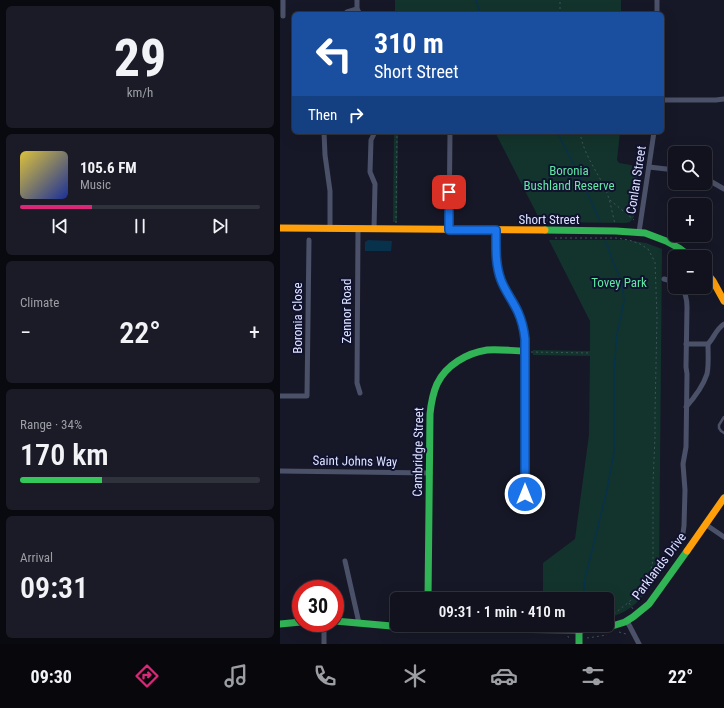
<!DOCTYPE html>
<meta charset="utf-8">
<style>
:root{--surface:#11121d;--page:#1a1b26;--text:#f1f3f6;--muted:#9c9ea4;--line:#30323b;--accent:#db2777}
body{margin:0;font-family:"Roboto Condensed",sans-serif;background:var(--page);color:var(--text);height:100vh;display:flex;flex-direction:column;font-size:15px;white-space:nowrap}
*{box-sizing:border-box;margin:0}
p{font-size:13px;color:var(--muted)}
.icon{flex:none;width:22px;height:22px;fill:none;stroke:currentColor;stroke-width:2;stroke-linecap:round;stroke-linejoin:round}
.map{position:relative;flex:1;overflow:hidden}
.drawer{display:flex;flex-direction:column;gap:6px;padding:6px;background:#090a10;width:280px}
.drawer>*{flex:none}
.guide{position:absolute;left:12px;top:12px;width:372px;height:122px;border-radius:6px;box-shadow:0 4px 16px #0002,0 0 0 1px var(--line);background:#1a4fa0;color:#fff;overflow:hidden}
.tools{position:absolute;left:388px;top:146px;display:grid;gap:8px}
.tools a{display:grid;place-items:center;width:44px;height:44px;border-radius:6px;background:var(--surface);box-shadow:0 4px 16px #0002,0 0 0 1px var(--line);font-size:20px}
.speed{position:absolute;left:12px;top:580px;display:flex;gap:8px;font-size:20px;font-weight:700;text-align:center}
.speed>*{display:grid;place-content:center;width:52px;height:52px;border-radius:50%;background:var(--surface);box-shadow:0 4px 16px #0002,0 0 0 1px var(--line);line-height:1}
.speed .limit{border:6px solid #d22;background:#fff;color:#111}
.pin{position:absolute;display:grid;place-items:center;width:34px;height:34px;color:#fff;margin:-17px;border-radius:8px;box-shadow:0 2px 6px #0006}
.me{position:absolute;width:44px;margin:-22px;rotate:0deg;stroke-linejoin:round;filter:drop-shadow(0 0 3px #0008)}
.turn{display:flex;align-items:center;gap:14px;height:84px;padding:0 16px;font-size:18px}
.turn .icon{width:52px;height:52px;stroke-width:2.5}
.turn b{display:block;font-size:28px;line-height:34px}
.then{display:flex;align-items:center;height:38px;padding:0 16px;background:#0003;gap:8px;font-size:15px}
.big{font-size:30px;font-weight:600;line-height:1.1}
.drawer .tile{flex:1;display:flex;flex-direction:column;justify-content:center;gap:6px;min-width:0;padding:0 14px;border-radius:6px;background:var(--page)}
.drawer .dial{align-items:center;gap:0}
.dial b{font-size:52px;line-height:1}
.song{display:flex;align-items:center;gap:12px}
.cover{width:48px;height:48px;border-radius:6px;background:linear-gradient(135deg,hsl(50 70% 55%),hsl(230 70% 35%))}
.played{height:4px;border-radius:2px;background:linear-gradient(90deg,var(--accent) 30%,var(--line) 30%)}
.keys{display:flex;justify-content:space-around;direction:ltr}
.heat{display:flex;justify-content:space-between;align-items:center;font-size:22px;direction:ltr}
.charge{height:6px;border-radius:3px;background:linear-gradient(90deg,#34c759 34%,var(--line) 0)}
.trip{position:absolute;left:110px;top:592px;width:224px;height:40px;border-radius:6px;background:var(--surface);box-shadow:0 4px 16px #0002,0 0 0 1px var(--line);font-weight:600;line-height:40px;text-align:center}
.dock{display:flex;height:64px;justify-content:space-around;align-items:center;background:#07070c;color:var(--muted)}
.dock .icon{width:28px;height:28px}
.dock .current{color:var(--accent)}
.dock b{font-size:18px;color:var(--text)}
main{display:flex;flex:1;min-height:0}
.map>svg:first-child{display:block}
.green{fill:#13342c}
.water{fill:#08314b}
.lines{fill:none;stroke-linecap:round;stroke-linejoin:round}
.stream{stroke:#08314b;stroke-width:1.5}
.path{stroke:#41545e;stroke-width:1;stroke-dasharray:2 3;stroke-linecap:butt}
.lane{stroke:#4b5168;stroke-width:2.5}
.street{stroke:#4b5168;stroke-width:5}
.fast{stroke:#30b455;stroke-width:7}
.slow{stroke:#ff9f0a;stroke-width:7}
.route-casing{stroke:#114b97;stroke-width:10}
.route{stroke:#1a73e8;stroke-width:7}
.labels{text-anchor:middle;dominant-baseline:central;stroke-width:4;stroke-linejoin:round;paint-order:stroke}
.park-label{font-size:13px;fill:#5fe8a4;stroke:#10122e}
.street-label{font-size:13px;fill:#dce1ff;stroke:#10122e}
</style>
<main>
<section class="drawer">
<div class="tile dial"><b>29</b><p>km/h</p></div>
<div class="tile">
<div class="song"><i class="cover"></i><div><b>105.6 FM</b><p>Music</p></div></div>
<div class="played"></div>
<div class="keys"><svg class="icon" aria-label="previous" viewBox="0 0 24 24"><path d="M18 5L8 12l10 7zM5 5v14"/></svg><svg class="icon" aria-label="pause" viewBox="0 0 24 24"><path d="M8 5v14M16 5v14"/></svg><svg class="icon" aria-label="next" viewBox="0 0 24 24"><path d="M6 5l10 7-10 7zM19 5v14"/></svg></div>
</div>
<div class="tile"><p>Climate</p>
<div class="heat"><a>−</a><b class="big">22°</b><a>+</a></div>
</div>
<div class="tile"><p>Range · 34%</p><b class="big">170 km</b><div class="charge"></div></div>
<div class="tile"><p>Arrival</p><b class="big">09:31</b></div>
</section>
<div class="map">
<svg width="444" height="644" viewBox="0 0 444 644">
<rect width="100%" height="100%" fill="#171827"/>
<g class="green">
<polygon points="115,0 341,0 341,14 88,14 88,13 115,13"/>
<polygon points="114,132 118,132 117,222 113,222"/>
<polygon points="215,132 340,132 337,160 339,163 362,167 354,217 350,222 346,223 261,222"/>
<path d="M269,240H347L366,243L382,249L379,575C363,596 354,612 327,618V599H263V563L295,539L309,435L310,356L253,355V350L310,351V321Z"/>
</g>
<polygon class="water" points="88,240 112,241 111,251 85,251 85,242"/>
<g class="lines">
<g class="stream">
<polyline points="196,0 200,14"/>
<polyline points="277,132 302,181 320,221"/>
<polyline points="303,599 305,579 327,490 334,452 334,370 337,334 344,301 342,282 333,262 326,242"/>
</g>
<g class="path">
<polyline points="280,14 280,0"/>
<path d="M300,132C303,153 316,170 325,188C330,199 332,212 335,224"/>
<polyline points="330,200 354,220"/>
<polyline points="116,223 117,132"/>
<polyline points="275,238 336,238 349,240 360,244 368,249 375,262 377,317 375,413 375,437 373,483 373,560 370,574 362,588 349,602 335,613 327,617"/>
<polyline points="251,352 310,353"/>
<polyline points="349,603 353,609"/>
<polyline points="339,632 346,634 348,634"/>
<polyline points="288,636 288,637 291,638"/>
<polyline points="307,638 327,635"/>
</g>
<polyline class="lane" points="444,417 439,425 439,428 441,431 444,433"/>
<g class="street">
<polyline points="3,0 3,16"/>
<polyline points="77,9 77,0"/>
<polyline points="67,12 77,9 80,14"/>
<polyline points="377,14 377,0"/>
<polyline points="382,100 436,100 444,99"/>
<polyline points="44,132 45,155 50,191 50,229"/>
<polyline points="369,167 395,170"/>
<polyline points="425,178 444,189"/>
<polyline points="94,229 95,184 90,172 91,140 95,132"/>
<polyline points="78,230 77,383 80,393"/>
<polyline points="169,230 170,132"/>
<polyline points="217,230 217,262 220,278 226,291 239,313 245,339 245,495"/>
<polyline points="359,232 374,132"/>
<polyline points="384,279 395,282"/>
<path d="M406,344H428C434,338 436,329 444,324"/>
<polyline points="0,396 27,396 29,240"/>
<path d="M406,407C414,398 423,386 427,374C429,365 428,354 428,344"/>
<polyline points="0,471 150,473"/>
<polyline points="425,524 444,537"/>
<path d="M397,541L403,533L404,526L405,490L403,464L406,447L407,374L406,367L407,307C407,300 406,293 401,287"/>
<polyline points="65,561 79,623"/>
<polyline points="347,621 359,644"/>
<polyline points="44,644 44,623"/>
</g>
<g class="fast">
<polyline points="265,230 336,231 365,233 386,241 399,248 411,257"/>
<path d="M148,599L150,414C151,404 153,393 157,384C166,365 187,353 207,350C220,349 233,351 245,351"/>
<polyline points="55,621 134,628 299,630 329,627 345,622 353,617 369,604 407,551"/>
<polyline points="0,624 21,622"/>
<polyline points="299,630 299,644"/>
</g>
<g class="slow">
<polyline points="0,228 265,230"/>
<polyline points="425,271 433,281 444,301"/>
<polyline points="407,551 444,498"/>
</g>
</g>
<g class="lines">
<g class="route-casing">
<path id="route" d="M169,192V230H216C216,247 215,264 221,280C225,291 233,301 238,312C242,321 244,330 245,339V494"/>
</g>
<use href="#route" class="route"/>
</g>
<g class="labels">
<g class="park-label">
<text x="289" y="170">Boronia<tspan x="289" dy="15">Bushland Reserve</tspan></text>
<text x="339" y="282">Tovey Park</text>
</g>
<g class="street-label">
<text transform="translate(356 180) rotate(-81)">Conlan Street</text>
<text x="269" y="219">Short Street</text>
<text transform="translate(66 311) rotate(-90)">Zennor Road</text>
<text transform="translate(17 318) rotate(-90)">Boronia Close</text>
<text transform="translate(138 452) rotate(-89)">Cambridge Street</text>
<text transform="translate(75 461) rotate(1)">Saint Johns Way</text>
<text transform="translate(379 566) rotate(-53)">Parklands Drive</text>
</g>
</g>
</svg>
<div class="tools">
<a><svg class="icon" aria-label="search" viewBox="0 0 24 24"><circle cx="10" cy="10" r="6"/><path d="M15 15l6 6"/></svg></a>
<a>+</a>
<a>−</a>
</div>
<div class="speed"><div class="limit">30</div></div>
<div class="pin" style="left:169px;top:192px;background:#d93025"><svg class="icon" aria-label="arrive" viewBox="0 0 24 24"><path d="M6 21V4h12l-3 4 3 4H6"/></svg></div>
<svg class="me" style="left:245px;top:494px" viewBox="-20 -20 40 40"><circle r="17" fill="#1a73e8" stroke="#fff" stroke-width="3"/><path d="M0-11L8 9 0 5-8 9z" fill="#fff"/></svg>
<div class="trip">09:31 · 1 min · 410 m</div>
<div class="guide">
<div class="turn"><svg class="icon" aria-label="left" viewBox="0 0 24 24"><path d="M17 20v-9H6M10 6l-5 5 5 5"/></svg><div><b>310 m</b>Short Street</div></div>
<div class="then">Then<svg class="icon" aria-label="right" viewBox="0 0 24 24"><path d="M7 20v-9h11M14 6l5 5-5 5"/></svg></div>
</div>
</div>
</main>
<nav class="dock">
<b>09:30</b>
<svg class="icon current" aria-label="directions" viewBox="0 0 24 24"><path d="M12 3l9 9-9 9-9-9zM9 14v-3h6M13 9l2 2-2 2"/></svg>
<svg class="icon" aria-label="music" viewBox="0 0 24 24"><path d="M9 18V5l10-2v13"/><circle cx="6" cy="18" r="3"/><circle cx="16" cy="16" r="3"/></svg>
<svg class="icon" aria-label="phone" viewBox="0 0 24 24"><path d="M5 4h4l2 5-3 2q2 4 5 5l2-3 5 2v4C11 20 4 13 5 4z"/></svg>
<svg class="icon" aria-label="climate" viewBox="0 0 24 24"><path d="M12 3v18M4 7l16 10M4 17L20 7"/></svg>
<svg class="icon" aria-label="car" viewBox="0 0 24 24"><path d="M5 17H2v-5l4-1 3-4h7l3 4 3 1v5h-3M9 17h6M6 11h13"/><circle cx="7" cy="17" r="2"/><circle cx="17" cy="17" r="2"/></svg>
<svg class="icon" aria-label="filters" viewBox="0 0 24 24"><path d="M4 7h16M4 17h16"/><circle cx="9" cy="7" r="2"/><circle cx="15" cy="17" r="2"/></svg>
<b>22°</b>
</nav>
